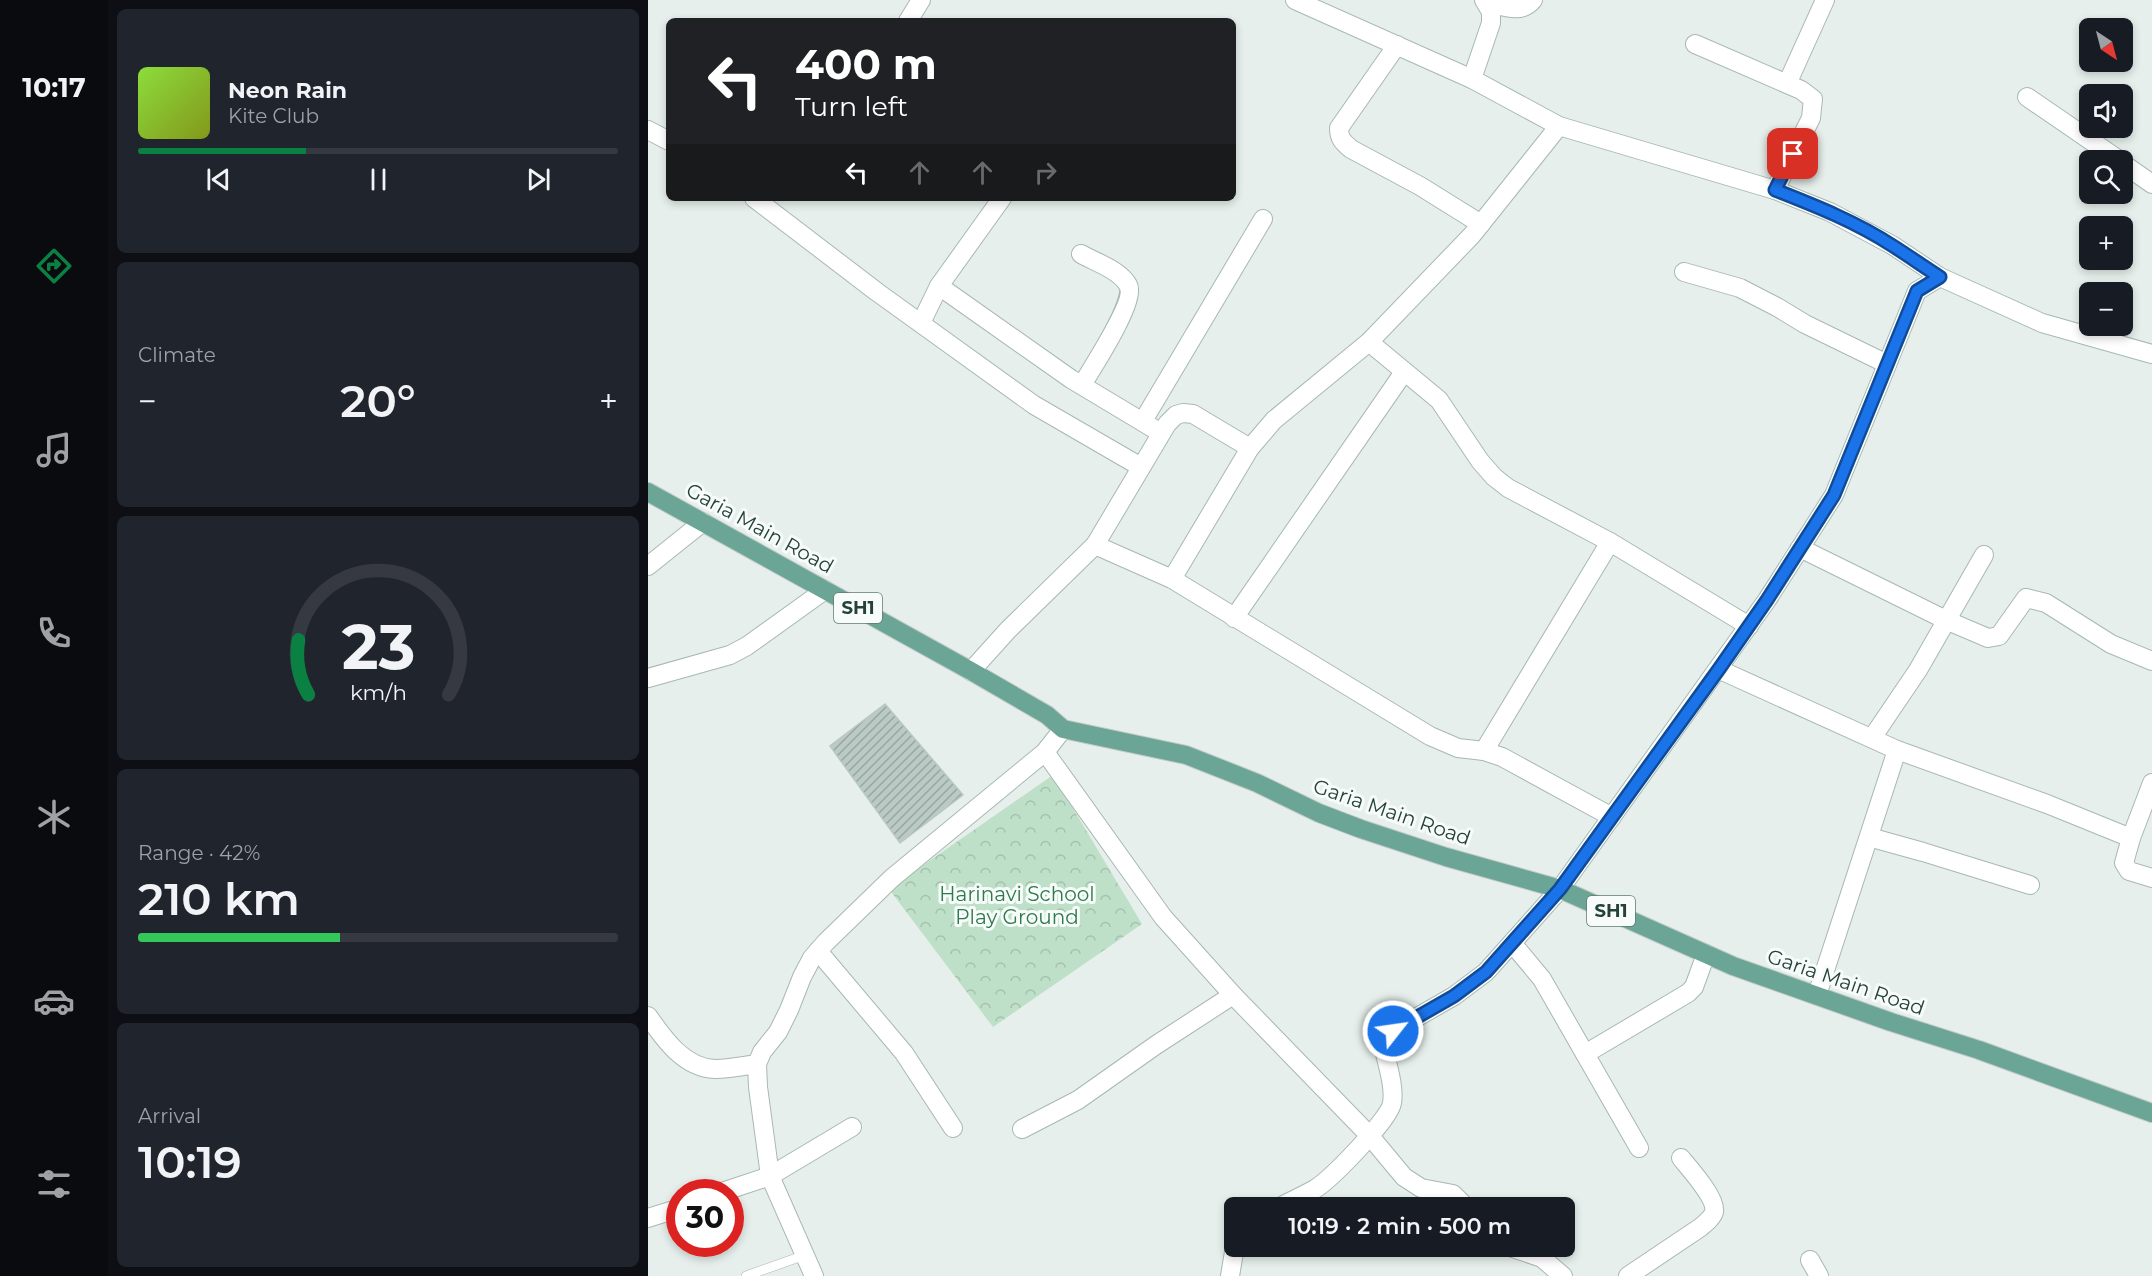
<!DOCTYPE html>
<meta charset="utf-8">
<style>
:root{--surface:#171b24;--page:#20242c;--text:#f1f3f6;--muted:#9ea1a6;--line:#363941;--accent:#0b8043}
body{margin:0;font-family:Montserrat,sans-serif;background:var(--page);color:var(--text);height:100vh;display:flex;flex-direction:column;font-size:22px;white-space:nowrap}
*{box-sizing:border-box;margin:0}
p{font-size:20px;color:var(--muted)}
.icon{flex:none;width:33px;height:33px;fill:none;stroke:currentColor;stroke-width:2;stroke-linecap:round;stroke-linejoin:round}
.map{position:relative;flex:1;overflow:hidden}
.panel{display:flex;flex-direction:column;gap:9px;padding:9px;background:#0d0f14;width:540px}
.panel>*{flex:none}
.hud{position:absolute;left:18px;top:18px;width:570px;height:183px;border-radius:9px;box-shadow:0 3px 9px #0003;background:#202124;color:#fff;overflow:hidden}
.needle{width:39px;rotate:144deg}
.controls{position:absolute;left:1431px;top:18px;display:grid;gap:12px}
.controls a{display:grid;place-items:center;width:54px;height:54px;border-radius:9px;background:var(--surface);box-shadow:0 3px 9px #0003;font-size:30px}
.speed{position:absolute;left:18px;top:1179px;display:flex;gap:12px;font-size:30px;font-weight:700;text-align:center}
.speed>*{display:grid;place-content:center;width:78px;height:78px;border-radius:50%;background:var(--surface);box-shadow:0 3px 9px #0003;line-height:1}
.speed .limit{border:9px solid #d22;background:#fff;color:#111}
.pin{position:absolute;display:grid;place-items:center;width:51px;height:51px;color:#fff;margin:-26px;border-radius:12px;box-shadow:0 3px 9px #0006}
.me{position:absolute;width:66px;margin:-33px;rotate:60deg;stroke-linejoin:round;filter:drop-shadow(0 0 4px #0008)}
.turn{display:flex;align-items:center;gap:21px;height:126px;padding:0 30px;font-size:27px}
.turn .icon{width:78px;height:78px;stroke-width:2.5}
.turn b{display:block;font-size:42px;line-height:51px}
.lanes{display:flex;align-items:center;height:57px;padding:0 30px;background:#0003;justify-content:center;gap:30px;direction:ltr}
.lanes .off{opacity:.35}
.big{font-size:45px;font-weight:600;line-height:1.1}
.panel .card{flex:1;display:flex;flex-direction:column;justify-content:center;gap:9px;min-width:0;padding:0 21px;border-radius:9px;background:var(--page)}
.panel .dial{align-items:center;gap:0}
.dial svg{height:156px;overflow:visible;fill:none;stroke:var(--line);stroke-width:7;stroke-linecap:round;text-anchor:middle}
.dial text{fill:var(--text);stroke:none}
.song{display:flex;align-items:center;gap:18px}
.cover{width:72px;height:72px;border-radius:9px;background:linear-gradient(135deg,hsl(90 70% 55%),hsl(70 70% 35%))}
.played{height:6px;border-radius:3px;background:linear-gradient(90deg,var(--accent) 35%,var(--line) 35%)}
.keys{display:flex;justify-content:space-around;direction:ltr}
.heat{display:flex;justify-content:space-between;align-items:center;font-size:33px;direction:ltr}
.charge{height:9px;border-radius:4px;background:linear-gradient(90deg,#34c759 42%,var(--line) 0)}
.trip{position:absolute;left:576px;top:1197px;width:351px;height:60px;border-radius:9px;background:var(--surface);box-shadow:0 3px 9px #0003;font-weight:600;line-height:60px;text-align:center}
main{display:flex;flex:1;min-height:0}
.menu{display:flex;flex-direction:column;width:108px;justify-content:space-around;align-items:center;background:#090b0e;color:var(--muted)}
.menu .icon{width:42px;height:42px}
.menu .current{color:var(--accent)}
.menu b{font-size:27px;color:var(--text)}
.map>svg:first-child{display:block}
.park{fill:url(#park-crowns)}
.building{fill:url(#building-hatch);stroke:#b8c9c2;stroke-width:1.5}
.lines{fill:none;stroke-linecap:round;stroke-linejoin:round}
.service-casing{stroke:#a8b8b2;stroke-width:10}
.minor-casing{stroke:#a8b8b2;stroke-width:20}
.secondary-casing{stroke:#a4bbb3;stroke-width:20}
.primary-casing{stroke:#c2cac8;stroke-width:20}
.service{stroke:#fff;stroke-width:9}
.minor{stroke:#fff;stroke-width:18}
.secondary{stroke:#fff;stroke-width:18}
.primary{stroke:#6aa596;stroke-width:18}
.route-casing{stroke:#114b97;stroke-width:15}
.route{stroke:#1a73e8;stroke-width:10}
.labels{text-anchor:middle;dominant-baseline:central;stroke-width:6;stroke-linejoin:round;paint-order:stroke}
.shield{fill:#f7fbf9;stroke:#637a73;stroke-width:1.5}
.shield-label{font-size:18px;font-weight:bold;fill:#24423a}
.street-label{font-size:20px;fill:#24423a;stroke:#f7fbf9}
.park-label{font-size:20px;fill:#2d7a4b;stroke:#f7fbf9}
</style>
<main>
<nav class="menu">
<b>10:17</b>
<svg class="icon current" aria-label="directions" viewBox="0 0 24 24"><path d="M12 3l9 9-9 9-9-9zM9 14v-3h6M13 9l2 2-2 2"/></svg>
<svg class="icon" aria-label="music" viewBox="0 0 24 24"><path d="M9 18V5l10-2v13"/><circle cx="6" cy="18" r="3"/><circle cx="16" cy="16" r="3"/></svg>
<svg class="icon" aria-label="phone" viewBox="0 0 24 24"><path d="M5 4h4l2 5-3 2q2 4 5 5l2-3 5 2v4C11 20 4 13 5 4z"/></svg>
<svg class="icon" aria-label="climate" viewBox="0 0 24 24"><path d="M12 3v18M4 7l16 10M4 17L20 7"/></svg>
<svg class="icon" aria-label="car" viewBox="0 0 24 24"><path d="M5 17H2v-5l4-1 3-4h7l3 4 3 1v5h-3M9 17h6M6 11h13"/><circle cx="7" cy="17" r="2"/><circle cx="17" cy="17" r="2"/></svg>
<svg class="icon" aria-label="filters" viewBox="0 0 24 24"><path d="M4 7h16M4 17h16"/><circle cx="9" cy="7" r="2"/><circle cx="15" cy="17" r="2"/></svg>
</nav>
<section class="panel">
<div class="card">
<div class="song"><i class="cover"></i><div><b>Neon Rain</b><p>Kite Club</p></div></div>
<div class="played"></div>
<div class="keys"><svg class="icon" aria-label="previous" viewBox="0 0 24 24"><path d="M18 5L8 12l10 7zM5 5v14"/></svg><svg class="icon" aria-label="pause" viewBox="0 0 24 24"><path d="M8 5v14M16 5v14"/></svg><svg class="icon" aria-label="next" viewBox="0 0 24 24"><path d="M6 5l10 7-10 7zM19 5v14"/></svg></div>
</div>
<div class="card"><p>Climate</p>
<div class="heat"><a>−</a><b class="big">20°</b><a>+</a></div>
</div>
<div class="card dial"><svg viewBox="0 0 100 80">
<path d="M14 69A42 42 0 1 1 86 69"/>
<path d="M14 69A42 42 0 0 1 9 41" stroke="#0b8043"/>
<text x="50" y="56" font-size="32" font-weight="700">23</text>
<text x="50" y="72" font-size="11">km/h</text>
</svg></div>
<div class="card"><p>Range · 42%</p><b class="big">210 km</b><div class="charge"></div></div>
<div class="card"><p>Arrival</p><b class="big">10:19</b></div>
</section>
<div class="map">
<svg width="1504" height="1276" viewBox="0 0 1504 1276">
<defs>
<pattern id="park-crowns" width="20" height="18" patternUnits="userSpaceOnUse" patternTransform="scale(1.5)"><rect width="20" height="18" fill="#bfe0c8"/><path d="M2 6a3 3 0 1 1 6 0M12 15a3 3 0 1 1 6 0" fill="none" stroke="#a4c1ad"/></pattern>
<pattern id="building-hatch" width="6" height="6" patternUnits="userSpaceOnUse" patternTransform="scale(1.5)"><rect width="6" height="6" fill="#bbcac4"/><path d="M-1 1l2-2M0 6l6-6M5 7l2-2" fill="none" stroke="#98a6a0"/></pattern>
</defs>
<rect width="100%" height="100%" fill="#e6efeb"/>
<polygon class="park" points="405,775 494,924 345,1027 241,889"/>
<polygon class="building" points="237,704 315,795 252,843 182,746"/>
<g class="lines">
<g class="service-casing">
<polyline id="service" points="98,1276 157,1255"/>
</g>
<g class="minor-casing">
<g id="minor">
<polyline points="647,0 824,79 911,126 1127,190 1182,212 1244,245 1292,277"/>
<path d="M838,2C855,6 873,15 885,0"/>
<polyline points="260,21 273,0"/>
<polyline points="1047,44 1153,90 1165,99 1163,118 1127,190"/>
<path d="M749,45L691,128C691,139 695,142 703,149L772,186L833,224"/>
<polyline points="824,79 843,23 843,12 836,0"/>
<polyline points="1139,84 1177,0"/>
<polyline points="1379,97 1471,160"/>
<polyline points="0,130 21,141"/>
<polyline points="1474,163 1504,184"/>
<polyline points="106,198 229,292 386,405 493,467"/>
<path d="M433,254C447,262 472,270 480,285C489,300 444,368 434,385"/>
<polyline points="1036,272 1092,288 1129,307 1157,324 1239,364"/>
<polyline points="291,286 423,379 513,433"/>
<polyline points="273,323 291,286 354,198"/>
<polyline points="721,342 791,400 832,461 846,477 860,488 962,542 1101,626"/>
<polyline points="495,421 615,219"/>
<polyline points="447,545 524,579 782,736 810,748 836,751 854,757 964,817"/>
<polyline points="1152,548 1300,621 1340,638 1351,636 1378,598 1398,603 1463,644 1504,661"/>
<polyline points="0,566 55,522"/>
<polyline points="524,579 602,448 626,420 721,342 824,235 911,126"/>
<polyline points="586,618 756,372"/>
<polyline points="1070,669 1249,750 1399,804 1483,838 1504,783"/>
<polyline points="323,671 360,630 447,545 519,424 528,415 535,413 545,414 602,448"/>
<polyline points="0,678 82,655 99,646 177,590"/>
<polyline points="1224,738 1270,670 1336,555"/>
<polyline points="836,751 962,542"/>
<polyline points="397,752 515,917 585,995 721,1135 756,1177 773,1188 805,1194 819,1208"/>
<polyline points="1221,837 1275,852 1382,885"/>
<polyline points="1483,838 1476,863 1481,871 1504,878"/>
<polyline points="864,943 894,979 991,1148"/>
<polyline points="170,951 256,1053 305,1128"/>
<polyline points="1169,995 1249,750"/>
<path d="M0,1016C16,1039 36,1068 67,1069C81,1069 96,1066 109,1064"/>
<polyline points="937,1054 1040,993 1046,987 1058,954"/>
<polyline points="374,1129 430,1100 508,1045 585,995"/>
<polyline points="74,1192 122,1176 204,1127"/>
<path d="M630,1208C642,1201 655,1196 667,1189C683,1179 742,1119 744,1103C747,1085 738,1062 735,1044L745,1031L806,996L838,972L912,889"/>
<polyline points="0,1218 32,1208"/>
<polyline points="859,1246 894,1258 915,1276"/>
<polyline points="1162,1260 1171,1276"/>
<polyline points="166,1276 122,1176 110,1087 109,1064 114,1052 130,1032 141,1010 154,977 164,958 178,942 244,878 397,752 415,729"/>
<polyline points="582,1276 587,1246"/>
<path d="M980,1276L1053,1227C1057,1223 1064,1219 1066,1212C1069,1199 1042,1169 1033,1158"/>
</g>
</g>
<g class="secondary-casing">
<polyline id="secondary" points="912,889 1119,600 1186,495 1269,291 1292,277 1394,323 1504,354"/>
</g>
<g class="primary-casing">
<polyline id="primary" points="0,492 323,671 399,715 415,729 538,755 609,783 671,813 713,829 798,857 912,889 1085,966 1243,1022 1331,1050 1504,1113"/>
</g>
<use href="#service" class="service"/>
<use href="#minor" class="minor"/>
<use href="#secondary" class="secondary"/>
<use href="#primary" class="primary"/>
</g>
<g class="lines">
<g class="route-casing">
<path id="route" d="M745,1031L806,996L838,972L912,889L1071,669L1119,600L1186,495L1269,291L1292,277C1276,267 1261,256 1245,246C1208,222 1168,206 1127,190L1145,154"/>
</g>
<use href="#route" class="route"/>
</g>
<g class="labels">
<g class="shield">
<rect x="186" y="593" width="48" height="30" rx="4.5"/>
<rect x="939" y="896" width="48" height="30" rx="4.5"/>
</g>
<g class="shield-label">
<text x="210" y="608">SH1</text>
<text x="963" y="911">SH1</text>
</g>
<g class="street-label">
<text transform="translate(112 528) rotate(29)">Garia Main Road</text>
<text transform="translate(744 812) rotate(19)">Garia Main Road</text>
<text transform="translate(1198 982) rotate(19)">Garia Main Road</text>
</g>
<g class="park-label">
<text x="369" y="894">Harinavi School<tspan x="369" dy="23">Play Ground</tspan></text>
</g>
</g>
</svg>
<div class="controls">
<a><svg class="needle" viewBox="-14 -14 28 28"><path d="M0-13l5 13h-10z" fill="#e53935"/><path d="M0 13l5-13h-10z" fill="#9ea1a6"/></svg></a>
<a><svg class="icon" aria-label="sound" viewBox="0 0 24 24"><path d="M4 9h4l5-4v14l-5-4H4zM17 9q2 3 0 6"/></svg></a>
<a><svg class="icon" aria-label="search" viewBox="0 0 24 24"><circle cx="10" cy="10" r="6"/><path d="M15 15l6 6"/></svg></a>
<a>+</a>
<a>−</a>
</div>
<div class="speed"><div class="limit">30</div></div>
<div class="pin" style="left:1145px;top:154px;background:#d93025"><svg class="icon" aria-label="arrive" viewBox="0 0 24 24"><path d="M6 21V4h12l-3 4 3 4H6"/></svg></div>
<svg class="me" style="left:745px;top:1031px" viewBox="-20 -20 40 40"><circle r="17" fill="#1a73e8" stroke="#fff" stroke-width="3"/><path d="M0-11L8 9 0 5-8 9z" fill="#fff"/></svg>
<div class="trip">10:19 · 2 min · 500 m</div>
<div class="hud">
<div class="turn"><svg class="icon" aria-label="left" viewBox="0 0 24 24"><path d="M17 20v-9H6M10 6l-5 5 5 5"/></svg><div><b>400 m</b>Turn left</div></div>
<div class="lanes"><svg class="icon" aria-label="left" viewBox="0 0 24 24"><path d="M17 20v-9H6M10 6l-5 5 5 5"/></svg><svg class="icon off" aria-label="ahead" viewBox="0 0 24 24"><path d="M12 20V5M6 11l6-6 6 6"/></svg><svg class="icon off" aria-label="ahead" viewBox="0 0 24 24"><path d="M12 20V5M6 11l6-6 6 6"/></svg><svg class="icon off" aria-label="right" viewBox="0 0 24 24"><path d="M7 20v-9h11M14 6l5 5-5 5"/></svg></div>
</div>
</div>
</main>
